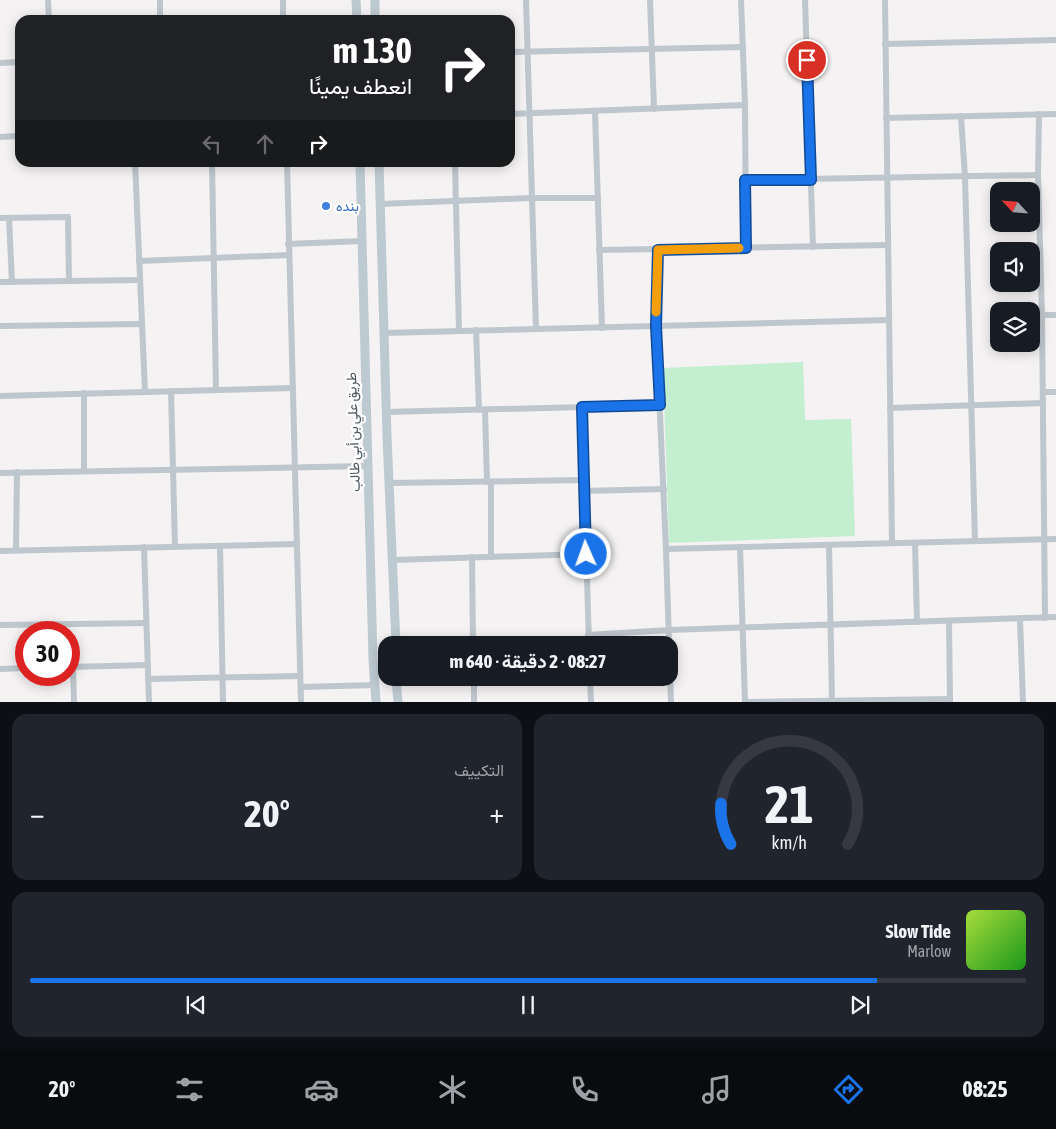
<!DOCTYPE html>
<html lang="ar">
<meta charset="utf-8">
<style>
:root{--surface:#171b24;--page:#20242c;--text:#f1f3f6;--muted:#9ea1a6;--line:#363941;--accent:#1a73e8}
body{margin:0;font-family:"Asap Condensed",Vazirmatn,sans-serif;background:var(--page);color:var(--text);direction:rtl;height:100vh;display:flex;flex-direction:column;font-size:19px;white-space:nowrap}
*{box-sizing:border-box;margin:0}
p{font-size:16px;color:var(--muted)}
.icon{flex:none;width:28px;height:28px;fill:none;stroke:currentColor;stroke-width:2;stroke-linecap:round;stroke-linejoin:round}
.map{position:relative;height:702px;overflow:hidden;direction:ltr}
.drawer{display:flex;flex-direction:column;gap:12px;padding:12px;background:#0d0f14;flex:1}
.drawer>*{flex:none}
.hud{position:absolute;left:15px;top:15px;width:500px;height:152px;border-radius:15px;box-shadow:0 2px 12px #0003;direction:rtl;background:#202124;color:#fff;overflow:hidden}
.needle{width:32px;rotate:296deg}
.tools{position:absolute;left:990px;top:182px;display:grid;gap:10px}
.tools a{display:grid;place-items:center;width:50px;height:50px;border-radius:10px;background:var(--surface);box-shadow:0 2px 12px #0003;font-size:25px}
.speed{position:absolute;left:15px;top:621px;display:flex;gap:10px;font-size:25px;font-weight:700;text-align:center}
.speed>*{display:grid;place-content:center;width:65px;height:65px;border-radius:50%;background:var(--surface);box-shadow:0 2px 12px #0003;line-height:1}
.speed .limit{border:8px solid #d22;background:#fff;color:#111}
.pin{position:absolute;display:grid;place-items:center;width:42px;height:42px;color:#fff;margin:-21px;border:2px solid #fff;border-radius:50%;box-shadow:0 1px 5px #0007}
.me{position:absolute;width:55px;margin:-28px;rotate:358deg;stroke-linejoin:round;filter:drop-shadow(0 0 4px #0008)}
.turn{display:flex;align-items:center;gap:18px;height:105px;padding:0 20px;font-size:22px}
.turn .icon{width:65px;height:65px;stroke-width:2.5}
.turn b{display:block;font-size:35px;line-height:42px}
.lanes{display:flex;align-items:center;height:48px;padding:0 20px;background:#0003;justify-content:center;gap:25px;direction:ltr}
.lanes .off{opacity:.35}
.big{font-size:38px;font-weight:700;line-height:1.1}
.drawer .card{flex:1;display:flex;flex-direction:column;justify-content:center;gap:8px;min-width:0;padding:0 18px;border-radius:15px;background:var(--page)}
.drawer .dial{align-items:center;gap:0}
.dial svg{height:130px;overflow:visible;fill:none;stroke:var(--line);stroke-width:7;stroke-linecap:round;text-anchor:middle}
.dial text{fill:var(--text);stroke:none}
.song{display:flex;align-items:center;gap:15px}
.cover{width:60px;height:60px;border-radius:8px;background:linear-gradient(135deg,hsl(80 70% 55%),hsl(120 70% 35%))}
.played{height:5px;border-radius:2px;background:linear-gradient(90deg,var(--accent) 85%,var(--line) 85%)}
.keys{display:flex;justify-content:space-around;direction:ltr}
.heat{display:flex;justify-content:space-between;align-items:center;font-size:28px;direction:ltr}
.drawer .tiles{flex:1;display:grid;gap:12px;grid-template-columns:1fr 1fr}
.card:last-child{grid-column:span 2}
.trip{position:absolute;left:378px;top:636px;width:300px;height:50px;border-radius:15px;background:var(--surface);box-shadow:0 2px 12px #0003;font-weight:700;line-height:50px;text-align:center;direction:rtl}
.tab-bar{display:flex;height:80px;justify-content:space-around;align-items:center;background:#090b0e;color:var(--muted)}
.tab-bar .icon{width:35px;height:35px}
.tab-bar .current{color:var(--accent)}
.tab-bar b{font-size:22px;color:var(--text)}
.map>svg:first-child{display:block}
.green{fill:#c3eecf}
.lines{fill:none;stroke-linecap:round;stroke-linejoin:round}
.street{stroke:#bec7cd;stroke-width:6}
.secondary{stroke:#becad2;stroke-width:9}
.route-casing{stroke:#114b97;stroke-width:12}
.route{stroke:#1a73e8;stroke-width:9}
.slow{stroke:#f59e0b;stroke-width:9}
.shop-dot{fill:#3f7fe0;stroke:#fff;stroke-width:2}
.labels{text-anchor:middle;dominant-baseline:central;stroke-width:4.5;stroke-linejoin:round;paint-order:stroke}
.shop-label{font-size:14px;fill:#366cbe;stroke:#fff;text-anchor:start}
.street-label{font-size:14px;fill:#4a575e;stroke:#fff}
</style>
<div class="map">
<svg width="1056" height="702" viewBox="0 0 1056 702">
<rect width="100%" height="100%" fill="#f4f2f2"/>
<polygon class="green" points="803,362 805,420 851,419 855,536 669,543 663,368"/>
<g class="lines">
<g class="street">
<polyline points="48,0 49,20"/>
<polyline points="283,0 283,20"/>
<polyline points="526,0 536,329"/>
<polyline points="650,0 654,109"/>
<polyline points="741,0 745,105 746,248"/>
<polyline points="805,0 813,247"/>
<polyline points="885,0 892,543"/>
<polyline points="160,20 160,0"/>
<polyline points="885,44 1056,40"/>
<polyline points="510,52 743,47"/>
<polyline points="0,63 20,62"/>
<polyline points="595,112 602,328"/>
<polyline points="510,114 745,105"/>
<polyline points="1039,114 1038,175 1042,315 1045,618"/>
<polyline points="961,116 965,177 975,541"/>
<polyline points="886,118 1056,114"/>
<polyline points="0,137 20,136"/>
<polyline points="135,162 145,392"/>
<polyline points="212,162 216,390"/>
<polyline points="287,162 301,702"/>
<polyline points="455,162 459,331"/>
<polyline points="745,180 1038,175"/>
<polyline points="380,204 532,198 598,198"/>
<polyline points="0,218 68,217 69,281"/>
<polyline points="9,218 12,282"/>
<polyline points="288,244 362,241"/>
<polyline points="658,249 656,326 666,549 671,702"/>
<polyline points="599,250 888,245"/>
<polyline points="139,261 289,255"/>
<polyline points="0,282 140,280"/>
<polyline points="1042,315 1056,315"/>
<polyline points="0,326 142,324"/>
<polyline points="476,330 479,410"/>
<polyline points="384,333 889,320"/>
<polyline points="171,391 175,547"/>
<polyline points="1043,392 1056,392"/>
<polyline points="84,393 84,471"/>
<polyline points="0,396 293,388"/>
<polyline points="582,407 589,645"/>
<polyline points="890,408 1043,403"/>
<polyline points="485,410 487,482"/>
<polyline points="386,412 660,405"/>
<polyline points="0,473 368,466"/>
<polyline points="491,482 491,557"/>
<polyline points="389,483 583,480"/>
<polyline points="584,491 664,489"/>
<polyline points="915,543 917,622"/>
<polyline points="829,545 832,701"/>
<polyline points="220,546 223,702"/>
<polyline points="144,547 149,702"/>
<polyline points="740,547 745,702 950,699"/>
<polyline points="666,549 1056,539"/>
<polyline points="16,550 17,472"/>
<polyline points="0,551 297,544"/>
<polyline points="472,557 473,645"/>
<polyline points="393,560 586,554"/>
<polyline points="1020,619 1023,702"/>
<polyline points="949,621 950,702"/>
<polyline points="0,625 146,623"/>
<polyline points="588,635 669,630 1056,617"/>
<polyline points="69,667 148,665"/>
<polyline points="73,667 74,702"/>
<polyline points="0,669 26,668"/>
<polyline points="474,678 474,702"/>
<polyline points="590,678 591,702"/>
<polyline points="148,679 300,676"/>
<polyline points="301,687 375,685"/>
</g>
<g class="secondary">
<polyline points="356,0 357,20"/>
<polyline points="375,0 375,20"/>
<polyline points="360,162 373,659 376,702"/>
<polyline points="379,162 387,436 396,645"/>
<polyline points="396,678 398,702"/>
</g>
</g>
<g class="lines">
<g class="route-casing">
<polyline id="route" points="586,554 582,407 660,405 656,326 658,250 746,248 745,180 811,180 807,60"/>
</g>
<use href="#route" class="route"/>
<polyline class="slow" points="656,312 658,250 739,248"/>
</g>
<circle class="shop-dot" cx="326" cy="206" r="5"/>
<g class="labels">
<g class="shop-label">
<text x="336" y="206">بنده</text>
</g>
<g class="street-label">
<text transform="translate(353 432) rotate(-92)">طريق علي بن أبي طالب</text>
</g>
</g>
</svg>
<div class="tools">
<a><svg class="needle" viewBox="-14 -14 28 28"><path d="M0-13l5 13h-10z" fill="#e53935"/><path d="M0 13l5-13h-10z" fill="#9ea1a6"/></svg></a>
<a><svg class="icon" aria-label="sound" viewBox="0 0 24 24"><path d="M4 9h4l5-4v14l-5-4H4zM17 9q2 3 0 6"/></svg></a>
<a><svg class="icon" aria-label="layers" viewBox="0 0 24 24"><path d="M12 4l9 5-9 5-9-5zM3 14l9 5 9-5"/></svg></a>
</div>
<div class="speed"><div class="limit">30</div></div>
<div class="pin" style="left:807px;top:60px;background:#d93025"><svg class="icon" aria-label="arrive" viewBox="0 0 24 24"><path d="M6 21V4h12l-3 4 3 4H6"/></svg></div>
<svg class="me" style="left:586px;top:554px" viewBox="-20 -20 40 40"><circle r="17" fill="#1a73e8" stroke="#fff" stroke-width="3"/><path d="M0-11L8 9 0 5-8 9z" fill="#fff"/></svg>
<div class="trip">08:27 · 2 دقيقة · 640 m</div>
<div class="hud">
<div class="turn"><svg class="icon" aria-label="right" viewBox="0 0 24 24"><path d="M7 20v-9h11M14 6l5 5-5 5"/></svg><div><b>130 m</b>انعطف يمينًا</div></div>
<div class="lanes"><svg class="icon off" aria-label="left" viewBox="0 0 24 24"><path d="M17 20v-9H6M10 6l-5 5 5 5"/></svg><svg class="icon off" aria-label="ahead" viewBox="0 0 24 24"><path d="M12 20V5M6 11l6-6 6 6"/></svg><svg class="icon" aria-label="right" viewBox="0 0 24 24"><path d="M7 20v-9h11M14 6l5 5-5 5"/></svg></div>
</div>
</div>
<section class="drawer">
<div class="tiles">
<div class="card dial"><svg viewBox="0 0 100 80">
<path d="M14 69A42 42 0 1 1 86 69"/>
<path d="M14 69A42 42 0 0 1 8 44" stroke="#1a73e8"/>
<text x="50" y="56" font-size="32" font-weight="700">21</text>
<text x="50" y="72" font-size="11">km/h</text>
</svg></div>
<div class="card"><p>التكييف</p>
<div class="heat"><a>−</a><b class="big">20°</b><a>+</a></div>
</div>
<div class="card">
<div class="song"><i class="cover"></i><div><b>Slow Tide</b><p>Marlow</p></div></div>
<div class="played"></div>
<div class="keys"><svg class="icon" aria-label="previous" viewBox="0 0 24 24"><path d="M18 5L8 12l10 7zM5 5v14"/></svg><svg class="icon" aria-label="pause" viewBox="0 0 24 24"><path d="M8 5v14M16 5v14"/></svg><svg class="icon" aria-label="next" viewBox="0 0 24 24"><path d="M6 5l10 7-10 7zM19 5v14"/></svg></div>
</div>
</div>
</section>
<nav class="tab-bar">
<b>08:25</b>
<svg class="icon current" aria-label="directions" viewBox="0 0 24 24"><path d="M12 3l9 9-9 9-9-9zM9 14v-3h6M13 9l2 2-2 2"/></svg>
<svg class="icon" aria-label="music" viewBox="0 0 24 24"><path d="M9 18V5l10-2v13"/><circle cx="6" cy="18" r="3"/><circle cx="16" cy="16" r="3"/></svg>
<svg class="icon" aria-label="phone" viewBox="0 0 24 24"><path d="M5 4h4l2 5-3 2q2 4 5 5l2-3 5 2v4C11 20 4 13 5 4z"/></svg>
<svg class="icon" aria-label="climate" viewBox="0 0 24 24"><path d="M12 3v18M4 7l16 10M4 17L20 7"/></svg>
<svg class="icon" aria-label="car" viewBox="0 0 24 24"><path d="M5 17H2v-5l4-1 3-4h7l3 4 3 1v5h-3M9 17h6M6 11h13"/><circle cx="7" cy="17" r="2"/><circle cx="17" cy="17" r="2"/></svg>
<svg class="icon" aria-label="filters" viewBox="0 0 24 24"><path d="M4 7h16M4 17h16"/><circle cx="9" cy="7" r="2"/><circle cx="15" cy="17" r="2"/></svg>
<b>20°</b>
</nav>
